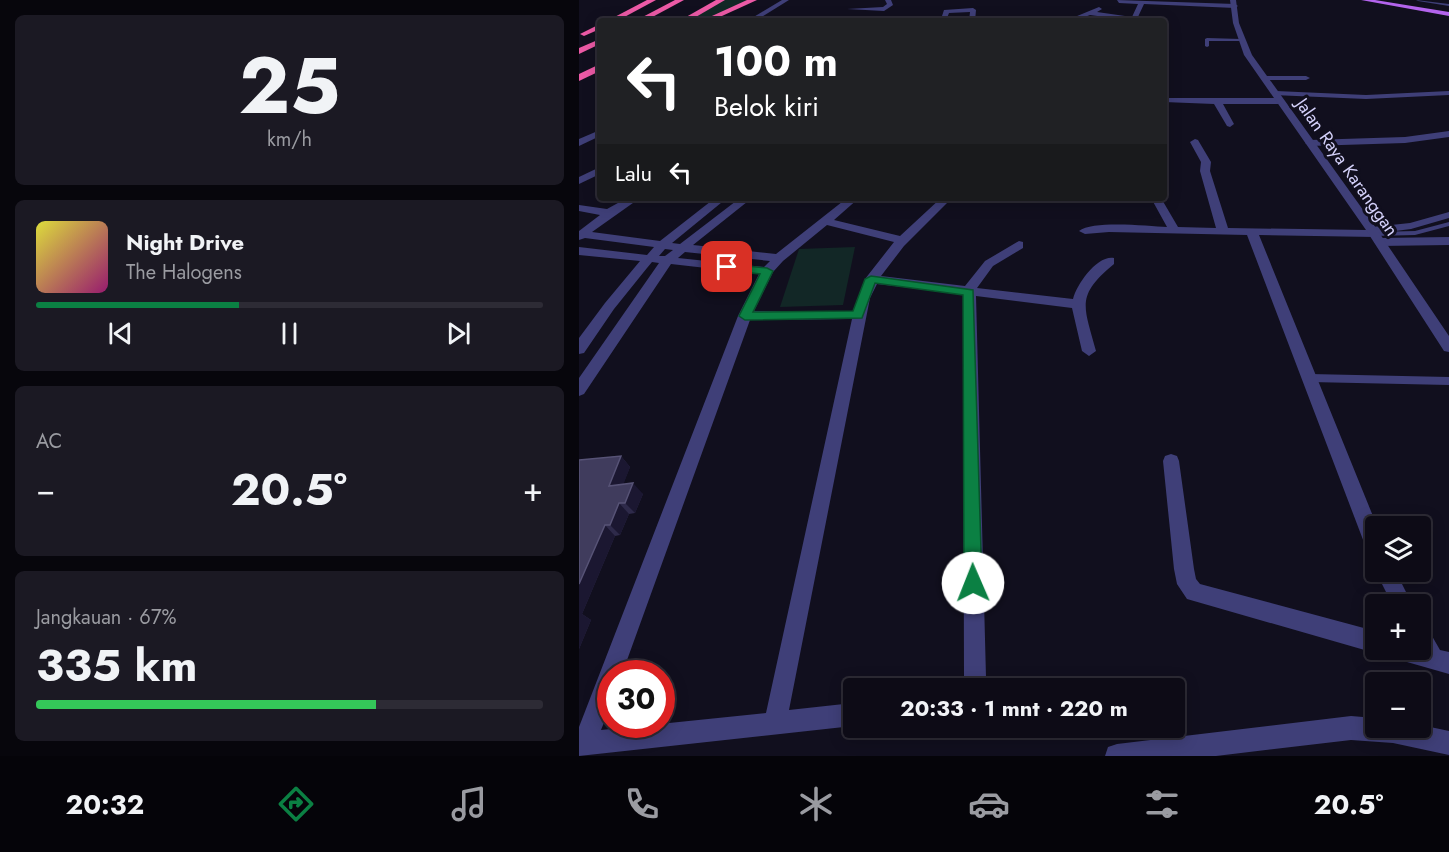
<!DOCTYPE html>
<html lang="id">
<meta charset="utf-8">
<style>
:root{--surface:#0d0b16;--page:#1b1923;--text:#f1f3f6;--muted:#9a9ba1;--line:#2d2b35;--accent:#0b8043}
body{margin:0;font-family:Jost,sans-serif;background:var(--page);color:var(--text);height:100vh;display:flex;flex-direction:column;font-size:22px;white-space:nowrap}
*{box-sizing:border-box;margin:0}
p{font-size:20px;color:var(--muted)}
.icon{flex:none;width:33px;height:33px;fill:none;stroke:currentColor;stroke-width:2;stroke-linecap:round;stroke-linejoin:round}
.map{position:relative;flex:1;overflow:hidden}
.drawer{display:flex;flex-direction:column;gap:15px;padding:15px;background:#07060c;width:579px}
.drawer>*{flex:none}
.hud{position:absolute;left:18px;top:18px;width:570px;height:183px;border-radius:6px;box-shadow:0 3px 15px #0003,0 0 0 2px var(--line);background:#202124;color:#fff;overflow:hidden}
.buttons{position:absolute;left:786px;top:516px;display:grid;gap:12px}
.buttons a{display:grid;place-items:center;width:66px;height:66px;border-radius:6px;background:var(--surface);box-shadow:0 3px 15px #0003,0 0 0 2px var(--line);font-size:30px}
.speed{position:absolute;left:18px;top:660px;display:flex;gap:12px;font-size:30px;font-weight:700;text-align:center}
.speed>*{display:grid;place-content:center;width:78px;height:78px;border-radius:50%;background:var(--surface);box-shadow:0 3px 15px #0003,0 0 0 2px var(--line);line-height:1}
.speed .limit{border:9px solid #d22;background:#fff;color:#111}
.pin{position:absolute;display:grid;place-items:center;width:51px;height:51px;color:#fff;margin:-26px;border-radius:12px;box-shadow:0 3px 9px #0006}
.me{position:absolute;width:66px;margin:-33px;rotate:359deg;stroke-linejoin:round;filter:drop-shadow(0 0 4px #0008)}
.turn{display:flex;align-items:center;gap:21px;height:126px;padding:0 18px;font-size:27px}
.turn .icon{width:78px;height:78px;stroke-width:2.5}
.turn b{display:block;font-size:42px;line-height:51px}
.then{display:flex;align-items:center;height:57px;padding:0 18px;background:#0003;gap:12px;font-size:22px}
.big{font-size:45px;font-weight:700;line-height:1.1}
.drawer .widget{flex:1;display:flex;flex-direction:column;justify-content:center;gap:9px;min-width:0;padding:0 21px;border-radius:9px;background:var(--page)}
.drawer .dial{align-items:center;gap:0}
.dial b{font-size:78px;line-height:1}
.song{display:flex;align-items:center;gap:18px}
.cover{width:72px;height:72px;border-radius:9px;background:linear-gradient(135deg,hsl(60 70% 55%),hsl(320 70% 35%))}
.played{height:6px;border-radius:3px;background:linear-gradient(90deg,var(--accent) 40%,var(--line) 40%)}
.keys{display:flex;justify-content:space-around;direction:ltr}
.heat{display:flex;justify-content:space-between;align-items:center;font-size:33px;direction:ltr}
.charge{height:9px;border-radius:4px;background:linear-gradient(90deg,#34c759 67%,var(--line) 0)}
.trip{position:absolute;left:264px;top:678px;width:342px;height:60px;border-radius:6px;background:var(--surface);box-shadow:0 3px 15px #0003,0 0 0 2px var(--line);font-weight:700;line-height:60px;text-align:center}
.dock{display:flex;height:96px;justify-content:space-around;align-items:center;background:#050409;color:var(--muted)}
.dock .icon{width:42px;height:42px}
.dock .on{color:var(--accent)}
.dock b{font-size:27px;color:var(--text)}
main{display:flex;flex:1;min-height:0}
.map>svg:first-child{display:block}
.green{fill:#122726}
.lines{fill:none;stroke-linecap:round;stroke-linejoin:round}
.service{fill:#3f3f78;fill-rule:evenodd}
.minor{fill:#3f3f78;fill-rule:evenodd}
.tertiary{fill:#3f3f78;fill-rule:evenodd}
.primary{fill:#b464ed;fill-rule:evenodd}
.motorway{fill:#ec5aa6;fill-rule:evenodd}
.wall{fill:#2e2a4a}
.shaded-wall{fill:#1b1731}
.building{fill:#403c5d;stroke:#575376;stroke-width:1.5}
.route{fill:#0b8043;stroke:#07532c;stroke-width:1.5}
.labels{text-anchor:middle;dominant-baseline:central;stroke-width:6;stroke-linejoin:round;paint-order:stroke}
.far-street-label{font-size:18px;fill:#d4d1fa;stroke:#110f1e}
</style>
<main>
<section class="drawer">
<div class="widget dial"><b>25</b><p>km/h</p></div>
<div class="widget">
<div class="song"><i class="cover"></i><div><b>Night Drive</b><p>The Halogens</p></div></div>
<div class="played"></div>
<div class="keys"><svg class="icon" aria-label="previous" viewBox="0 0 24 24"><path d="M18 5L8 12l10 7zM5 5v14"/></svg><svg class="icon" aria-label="pause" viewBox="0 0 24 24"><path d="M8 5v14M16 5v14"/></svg><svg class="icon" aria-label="next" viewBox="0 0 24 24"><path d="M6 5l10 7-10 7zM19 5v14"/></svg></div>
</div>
<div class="widget"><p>AC</p>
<div class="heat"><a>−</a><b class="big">20.5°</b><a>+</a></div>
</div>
<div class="widget"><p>Jangkauan · 67%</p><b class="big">335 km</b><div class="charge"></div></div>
</section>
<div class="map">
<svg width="870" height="756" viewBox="0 0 870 756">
<rect width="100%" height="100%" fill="#110f1e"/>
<g class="green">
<polygon points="142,0 173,0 126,21 104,21"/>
<polygon points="276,247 264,305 201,307 220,249"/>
</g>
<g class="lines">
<g class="service">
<polygon points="837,0 870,4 870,6 839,1"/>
<polygon points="628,38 662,39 664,40 662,41 630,41 630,46 628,47 626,46 626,39"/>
<polygon points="870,222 870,226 836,235 796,236 792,234 796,232 836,231"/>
<polygon points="731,374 870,377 870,385 731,382 726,378"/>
</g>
<g class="minor">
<polygon points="203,0 210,0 176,21 168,21"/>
<polygon points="306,0 312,0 314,5 305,11 268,9 304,7 308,4"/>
<polygon points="538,0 656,4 659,6 656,8 565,4 558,19 555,21 511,15 495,21 486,21 520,7 523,9 518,12 553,17 559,4 540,3"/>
<polygon points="394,8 397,10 396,21 390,21 391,12 370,13 368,18 376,21 362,19 365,10"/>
<polygon points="686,76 727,76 731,78 727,80 683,80 682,78"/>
<polygon points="697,91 787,95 870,91 870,95 787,99 694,95 694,91"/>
<polygon points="585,98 701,98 705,101 701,104 644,104 655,124 651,127 648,126 635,104 585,102"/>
<polygon points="21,130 21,136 0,146 0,139"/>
<polygon points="870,131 870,137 826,143 731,146 726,143 731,140 826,137"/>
<path d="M616,139L619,140L632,162L631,171L649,228L788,230L793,227L831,223L870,212V218L832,229L801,233L800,236L796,237L680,235L798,526L796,554L789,551L786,545L668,235L530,232L506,234L500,231C514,220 569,226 588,227L572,198H582L599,227L637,228L621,171L622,162L611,142Z"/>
<polygon points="21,167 21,174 0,184 0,177"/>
<path d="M48,198H61L13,232L81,241L136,198H148L93,243L101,244L161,198H173L114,245L197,254L268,198H280L255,220L321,236L362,198H373L325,246L302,276L386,286L406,261L440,241L444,242V248L414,266L398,288L494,299C498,284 518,255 535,258V264C496,296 505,306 517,351L510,356L503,351L493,308L397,296L407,677L402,688H380L385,676L384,294L298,284L291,298L210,710L274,703V726L0,756V727L159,316L180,274L92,264L5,394L0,396V378L80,263L73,262L68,268L35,309L5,353L0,354V338L26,303L61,261L0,255V247L68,255L75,247L6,238L0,240V231L21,215L0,211V205L28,209ZM248,225L315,242L286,279L275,311H175L194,272L204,261ZM86,249L94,250L86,256H80ZM106,252L191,261L185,267L99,258ZM273,319L187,713L22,730L32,705V674H43L171,320Z"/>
<polygon points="870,237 870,245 801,246 795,242 801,238"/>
<polygon points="592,454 598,456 600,461 615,569 617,579 621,584 796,631 796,650 804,650 796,653 608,599 598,584 595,569 584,461 586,456"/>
<polygon points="797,572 817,572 833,604 813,604"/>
<polygon points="842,625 849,629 861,650 870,652 870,674 814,658 811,650 842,650"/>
<polygon points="772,716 796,718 796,728 842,728 842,725 870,731 870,755 814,743 772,740 637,756 526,756 529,747 538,744"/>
</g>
<polygon class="tertiary" points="651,0 657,0 660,23 673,55 797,228 870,336 870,352 865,351 787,230 665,55 654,23"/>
<polygon class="primary" points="782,0 796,0 870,12 870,16"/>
<g class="motorway">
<polygon points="68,0 77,0 38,21 28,21"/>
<polygon points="96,0 105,0 66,21 56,21"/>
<polygon points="137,0 146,0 110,21 100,21"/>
<polygon points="168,0 178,0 132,21 122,21"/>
<polygon points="21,24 21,29 5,36 1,34"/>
<polygon points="21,39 21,44 0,54 0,48"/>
<polygon points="21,64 21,71 0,81 0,74"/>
</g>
</g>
<polygon class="wall" points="42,456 51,467 44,484 64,494 56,513 50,514 41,535 36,536 3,614 12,620 0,649 0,460"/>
<g class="shaded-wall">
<polygon points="42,456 51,467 40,496 30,486"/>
<polygon points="54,483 64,494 56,513 46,503"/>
<polygon points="40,503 50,514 41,535 31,525"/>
<polygon points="26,525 36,536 3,614 12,620 0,649 0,584"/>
</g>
<polygon class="building" points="42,456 30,486 54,483 46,503 40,503 31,525 26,525 0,584 0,460"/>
<polygon class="route" points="148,264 188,268 194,271 174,312 274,311 286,279 292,276 394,290 403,583 400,590 394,592 388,590 385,583 384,295 296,283 283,318 166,320 160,316 181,274 144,270 142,267"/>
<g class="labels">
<g class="far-street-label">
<text transform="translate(768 167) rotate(55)">Jalan Raya Karanggan</text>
</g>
</g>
</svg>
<div class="buttons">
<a><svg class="icon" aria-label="layers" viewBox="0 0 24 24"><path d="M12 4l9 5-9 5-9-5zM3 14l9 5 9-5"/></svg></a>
<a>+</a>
<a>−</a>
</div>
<div class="speed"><div class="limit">30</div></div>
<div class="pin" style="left:148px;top:267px;background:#d93025"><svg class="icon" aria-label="arrive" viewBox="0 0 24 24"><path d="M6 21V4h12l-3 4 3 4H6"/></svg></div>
<svg class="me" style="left:394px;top:583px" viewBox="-20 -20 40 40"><circle r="19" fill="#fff"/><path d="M0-13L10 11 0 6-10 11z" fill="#0b8043"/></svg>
<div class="trip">20:33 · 1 mnt · 220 m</div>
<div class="hud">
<div class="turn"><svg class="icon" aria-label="left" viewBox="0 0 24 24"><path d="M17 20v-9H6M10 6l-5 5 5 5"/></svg><div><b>100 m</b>Belok kiri</div></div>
<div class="then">Lalu<svg class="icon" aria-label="left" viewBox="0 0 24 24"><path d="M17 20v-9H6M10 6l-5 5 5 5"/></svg></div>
</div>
</div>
</main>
<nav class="dock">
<b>20:32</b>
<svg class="icon on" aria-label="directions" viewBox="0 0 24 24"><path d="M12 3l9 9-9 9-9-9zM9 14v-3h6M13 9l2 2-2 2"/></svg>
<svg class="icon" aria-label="music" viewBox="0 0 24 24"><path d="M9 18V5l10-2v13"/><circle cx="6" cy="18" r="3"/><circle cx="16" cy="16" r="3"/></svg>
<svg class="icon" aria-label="phone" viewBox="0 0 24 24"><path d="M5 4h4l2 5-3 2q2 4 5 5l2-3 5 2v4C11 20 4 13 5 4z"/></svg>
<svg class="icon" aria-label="climate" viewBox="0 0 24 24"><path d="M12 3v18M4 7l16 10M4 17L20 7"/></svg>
<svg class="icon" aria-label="car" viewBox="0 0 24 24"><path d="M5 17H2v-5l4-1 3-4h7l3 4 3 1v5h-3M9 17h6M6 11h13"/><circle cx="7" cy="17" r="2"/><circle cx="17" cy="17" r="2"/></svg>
<svg class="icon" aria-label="filters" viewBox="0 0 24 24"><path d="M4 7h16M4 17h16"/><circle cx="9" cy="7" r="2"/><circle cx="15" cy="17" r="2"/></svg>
<b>20.5°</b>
</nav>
